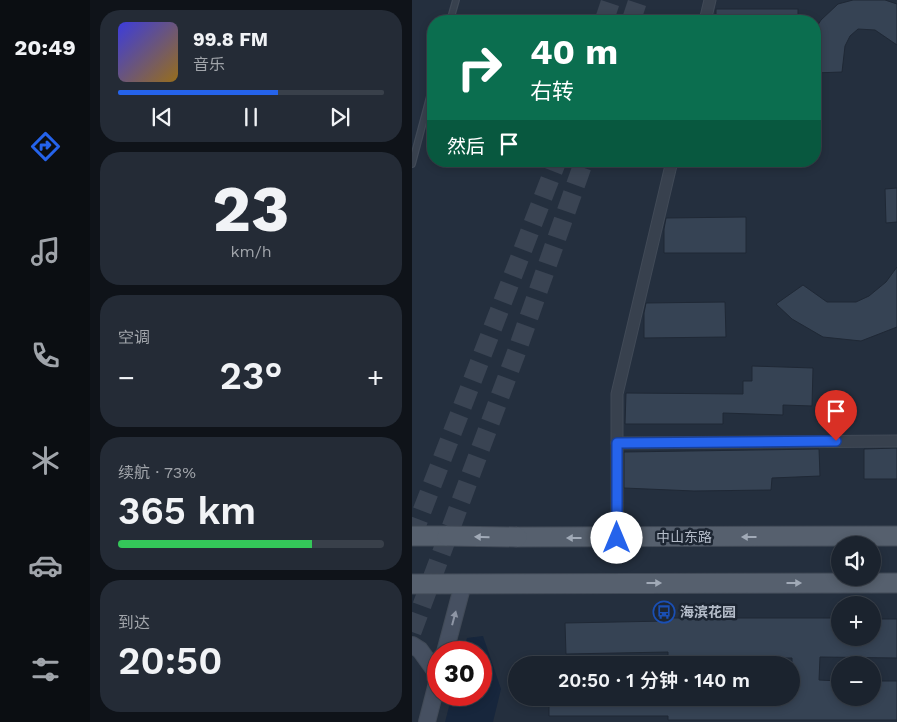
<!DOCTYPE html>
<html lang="zh">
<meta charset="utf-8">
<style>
:root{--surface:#1b232e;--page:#242b36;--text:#f1f3f6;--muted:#a0a4aa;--line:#39404a;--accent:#2563eb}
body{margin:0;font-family:"Work Sans","Noto Sans SC",sans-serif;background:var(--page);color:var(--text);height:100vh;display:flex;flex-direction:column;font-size:19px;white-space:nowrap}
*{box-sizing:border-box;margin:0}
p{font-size:16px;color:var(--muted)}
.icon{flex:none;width:28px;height:28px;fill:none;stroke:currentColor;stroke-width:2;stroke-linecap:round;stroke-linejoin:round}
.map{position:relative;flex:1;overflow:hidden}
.sheet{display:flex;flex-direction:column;gap:10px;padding:10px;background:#0f1319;width:322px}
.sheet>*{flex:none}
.hud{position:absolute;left:15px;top:15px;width:394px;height:152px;border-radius:20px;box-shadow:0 2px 8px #0003,0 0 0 1px var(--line);background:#0b6e4f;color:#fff;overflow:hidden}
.fabs{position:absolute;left:419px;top:536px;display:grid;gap:10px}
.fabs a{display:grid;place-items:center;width:50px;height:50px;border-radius:50%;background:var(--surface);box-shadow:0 2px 8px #0003,0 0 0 1px var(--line);font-size:25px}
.speed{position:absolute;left:15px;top:641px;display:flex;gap:10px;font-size:25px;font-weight:700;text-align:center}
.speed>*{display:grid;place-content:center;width:65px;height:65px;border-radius:50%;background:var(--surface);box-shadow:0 2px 8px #0003,0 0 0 1px var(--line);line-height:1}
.speed .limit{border:8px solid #d22;background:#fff;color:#111}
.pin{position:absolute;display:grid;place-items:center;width:42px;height:42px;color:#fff;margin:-51px -21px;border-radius:50% 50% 50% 0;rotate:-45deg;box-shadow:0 0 5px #0007}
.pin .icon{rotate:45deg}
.me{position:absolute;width:55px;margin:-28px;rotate:0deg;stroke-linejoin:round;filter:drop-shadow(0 0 4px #0008)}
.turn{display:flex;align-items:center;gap:18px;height:105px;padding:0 20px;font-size:22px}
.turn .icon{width:65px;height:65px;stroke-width:2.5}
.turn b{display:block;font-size:35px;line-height:42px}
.then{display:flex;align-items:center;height:48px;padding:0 20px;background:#0003;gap:10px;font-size:19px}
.big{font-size:38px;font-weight:600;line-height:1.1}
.sheet .widget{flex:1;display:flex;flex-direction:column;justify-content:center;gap:8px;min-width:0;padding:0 18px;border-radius:20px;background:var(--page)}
.sheet .dial{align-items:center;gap:0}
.dial b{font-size:65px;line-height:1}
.song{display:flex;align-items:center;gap:15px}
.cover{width:60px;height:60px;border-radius:8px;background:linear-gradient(135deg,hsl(240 70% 55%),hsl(40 70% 35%))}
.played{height:5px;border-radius:2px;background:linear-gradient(90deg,var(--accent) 60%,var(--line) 60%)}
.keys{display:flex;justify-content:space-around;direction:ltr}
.heat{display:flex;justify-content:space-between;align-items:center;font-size:28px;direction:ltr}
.charge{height:8px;border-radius:4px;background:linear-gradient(90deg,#34c759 73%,var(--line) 0)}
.trip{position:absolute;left:96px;top:656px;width:292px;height:50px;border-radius:25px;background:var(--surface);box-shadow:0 2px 8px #0003,0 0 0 1px var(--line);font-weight:600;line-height:50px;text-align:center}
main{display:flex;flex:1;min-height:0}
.dock{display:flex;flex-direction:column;width:90px;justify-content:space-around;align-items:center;background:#0b0e12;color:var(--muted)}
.dock .icon{width:35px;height:35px}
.dock .on{color:var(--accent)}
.dock b{font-size:22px;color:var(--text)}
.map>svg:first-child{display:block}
.water{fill:#17263c}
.building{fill:#364354;stroke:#1f2835}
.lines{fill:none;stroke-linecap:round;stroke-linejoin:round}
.trunk-tunnel{stroke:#3a4453;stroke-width:19;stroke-dasharray:19 9;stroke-linecap:butt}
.service-casing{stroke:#414a57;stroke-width:8}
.minor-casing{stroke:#414a57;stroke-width:13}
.secondary-casing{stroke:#414a57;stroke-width:18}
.primary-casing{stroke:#414a57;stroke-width:21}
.service{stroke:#38414e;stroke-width:5.5}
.minor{stroke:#38414e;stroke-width:11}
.secondary{stroke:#465061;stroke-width:16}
.primary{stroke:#56606e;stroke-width:19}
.primary-bridge-casing{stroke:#414a57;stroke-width:21;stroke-linecap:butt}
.primary-bridge{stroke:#56606e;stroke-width:19}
.oneway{fill:#a1aab7}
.oneway2{fill:#8e96a5}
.route-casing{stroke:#184099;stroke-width:12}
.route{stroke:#2563eb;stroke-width:9}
.labels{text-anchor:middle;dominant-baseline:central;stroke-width:5;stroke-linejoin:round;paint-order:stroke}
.street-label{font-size:14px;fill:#b4bcc9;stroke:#1d2633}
.poi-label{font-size:14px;font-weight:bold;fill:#b4bcc9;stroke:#1d2633;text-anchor:start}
</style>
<main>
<nav class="dock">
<b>20:49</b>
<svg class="icon on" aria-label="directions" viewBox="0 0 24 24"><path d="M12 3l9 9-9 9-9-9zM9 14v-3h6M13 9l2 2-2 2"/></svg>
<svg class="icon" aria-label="music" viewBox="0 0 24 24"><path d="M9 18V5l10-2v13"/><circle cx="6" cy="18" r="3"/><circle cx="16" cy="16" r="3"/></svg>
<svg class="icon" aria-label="phone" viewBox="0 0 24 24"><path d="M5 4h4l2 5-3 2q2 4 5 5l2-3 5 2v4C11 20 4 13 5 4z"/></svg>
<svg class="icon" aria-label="climate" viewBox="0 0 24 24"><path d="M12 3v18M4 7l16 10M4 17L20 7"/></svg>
<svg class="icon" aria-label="car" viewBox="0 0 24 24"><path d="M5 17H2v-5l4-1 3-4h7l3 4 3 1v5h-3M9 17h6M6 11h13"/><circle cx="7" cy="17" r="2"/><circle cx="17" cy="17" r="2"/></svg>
<svg class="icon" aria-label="filters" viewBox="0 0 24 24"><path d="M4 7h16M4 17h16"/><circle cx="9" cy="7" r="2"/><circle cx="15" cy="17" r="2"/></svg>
</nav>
<section class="sheet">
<div class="widget">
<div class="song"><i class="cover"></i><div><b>99.8 FM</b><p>音乐</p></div></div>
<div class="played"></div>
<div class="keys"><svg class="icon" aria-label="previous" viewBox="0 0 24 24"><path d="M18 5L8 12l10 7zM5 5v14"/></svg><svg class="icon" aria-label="pause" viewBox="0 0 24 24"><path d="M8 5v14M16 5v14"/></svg><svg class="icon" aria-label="next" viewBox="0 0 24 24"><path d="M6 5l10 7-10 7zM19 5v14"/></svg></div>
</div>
<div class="widget dial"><b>23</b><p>km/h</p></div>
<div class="widget"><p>空调</p>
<div class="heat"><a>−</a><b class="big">23°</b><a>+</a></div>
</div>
<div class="widget"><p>续航 · 73%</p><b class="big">365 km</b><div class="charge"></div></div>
<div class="widget"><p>到达</p><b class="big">20:50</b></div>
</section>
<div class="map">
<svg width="485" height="722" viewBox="0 0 485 722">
<rect width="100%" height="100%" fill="#242f3e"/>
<polygon class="water" points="71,636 89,689 81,722 33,722 40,695 69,695 69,652 51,652 55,638"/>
<g class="building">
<polygon points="441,0 473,0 485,4 485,45 463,30 446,29 438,36 433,46 430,72 402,73 402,31 409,20 426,4"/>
<rect x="304" y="9" width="82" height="12"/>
<polygon points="485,188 485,222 474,223 473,189"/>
<polygon points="334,217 334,253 252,253 252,229 254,218"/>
<polygon points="485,267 485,327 449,341 411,337 380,319 364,304 391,285 415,302 444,302 457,296 474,282"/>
<polygon points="313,302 314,337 232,338 232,313 234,303"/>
<polygon points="340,366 401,368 400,406 371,405 371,415 311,413 311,424 213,424 214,393 331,394 331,381 340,381"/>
<polygon points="485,448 485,479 452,479 452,449"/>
<polygon points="407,449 408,476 360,478 359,490 282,491 212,488 212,452"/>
<polygon points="256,618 428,618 428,638 460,638 460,619 485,619 485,658 408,657 407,680 428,681 428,698 460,698 460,681 485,681 485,720 256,720 256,716 137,716 137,698 380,698 380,658 256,658 256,652 154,654 153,623 256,621"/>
</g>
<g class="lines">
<g class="trunk-tunnel">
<polyline points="192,21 199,0"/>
<polyline points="219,21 226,0"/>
<polyline points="0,537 145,161"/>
<polyline points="0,632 106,348 172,161"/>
</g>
<g class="service-casing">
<g id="service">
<polyline points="38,21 44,0"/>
<polyline points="0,164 21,85"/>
</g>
</g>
<g class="minor-casing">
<g id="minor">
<polyline points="293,21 298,0"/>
<polyline points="205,443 485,441"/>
<polyline points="205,538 205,394 260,161"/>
</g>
</g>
<g class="secondary-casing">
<g id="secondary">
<polyline points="0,645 8,650 26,675"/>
<polyline points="33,652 51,584"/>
<polyline points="15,722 26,679"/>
</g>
</g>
<g class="primary-casing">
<g id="primary">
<polyline points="0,536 35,536"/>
<polyline points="105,537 485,536"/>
<polyline points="0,584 485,583"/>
</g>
</g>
<use href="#service" class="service"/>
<use href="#minor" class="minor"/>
<use href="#secondary" class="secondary"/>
<use href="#primary" class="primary"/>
<g class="primary-bridge-casing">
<polyline id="primary-bridge" points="35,536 105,537"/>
</g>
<use href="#primary-bridge" class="primary-bridge"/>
</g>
<defs><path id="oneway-solid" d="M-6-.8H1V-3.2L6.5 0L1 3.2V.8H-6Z" transform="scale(1.25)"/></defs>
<g class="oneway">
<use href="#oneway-solid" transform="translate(70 537) rotate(-179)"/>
<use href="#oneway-solid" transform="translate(337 537) rotate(180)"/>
<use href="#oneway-solid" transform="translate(162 538) rotate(-180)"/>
<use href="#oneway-solid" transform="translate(242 583)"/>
<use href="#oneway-solid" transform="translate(382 583)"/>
</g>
<use class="oneway2" href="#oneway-solid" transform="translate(42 618) rotate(-75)"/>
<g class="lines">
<g class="route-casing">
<polyline id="route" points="205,538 205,443 424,441"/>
</g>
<use href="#route" class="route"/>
</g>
<defs>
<g id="bus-ring" transform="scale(1.125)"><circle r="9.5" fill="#1d2633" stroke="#1a4fb4" stroke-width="1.5"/><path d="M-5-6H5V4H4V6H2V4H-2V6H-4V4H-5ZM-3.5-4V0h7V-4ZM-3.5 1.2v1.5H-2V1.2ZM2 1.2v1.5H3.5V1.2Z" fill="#1a4fb4"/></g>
</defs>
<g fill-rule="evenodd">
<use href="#bus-ring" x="252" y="612"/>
</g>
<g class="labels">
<g class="street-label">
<text x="272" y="537">中山东路</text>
</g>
<g class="poi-label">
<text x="268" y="612">海滨花园</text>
</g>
</g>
</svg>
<div class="fabs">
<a><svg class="icon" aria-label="sound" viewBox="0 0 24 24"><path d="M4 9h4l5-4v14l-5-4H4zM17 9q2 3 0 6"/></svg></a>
<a>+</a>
<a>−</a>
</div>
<div class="speed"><div class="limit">30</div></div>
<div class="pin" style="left:424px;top:441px;background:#d93025"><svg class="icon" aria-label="arrive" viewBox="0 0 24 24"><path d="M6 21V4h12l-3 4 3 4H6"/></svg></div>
<svg class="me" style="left:205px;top:538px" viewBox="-20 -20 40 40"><circle r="19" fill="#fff"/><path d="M0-13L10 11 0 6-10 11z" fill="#2563eb"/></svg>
<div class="trip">20:50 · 1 分钟 · 140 m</div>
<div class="hud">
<div class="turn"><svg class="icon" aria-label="right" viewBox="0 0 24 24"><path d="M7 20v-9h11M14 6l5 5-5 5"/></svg><div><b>40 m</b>右转</div></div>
<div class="then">然后<svg class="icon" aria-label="arrive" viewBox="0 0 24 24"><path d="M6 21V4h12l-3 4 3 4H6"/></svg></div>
</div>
</div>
</main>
